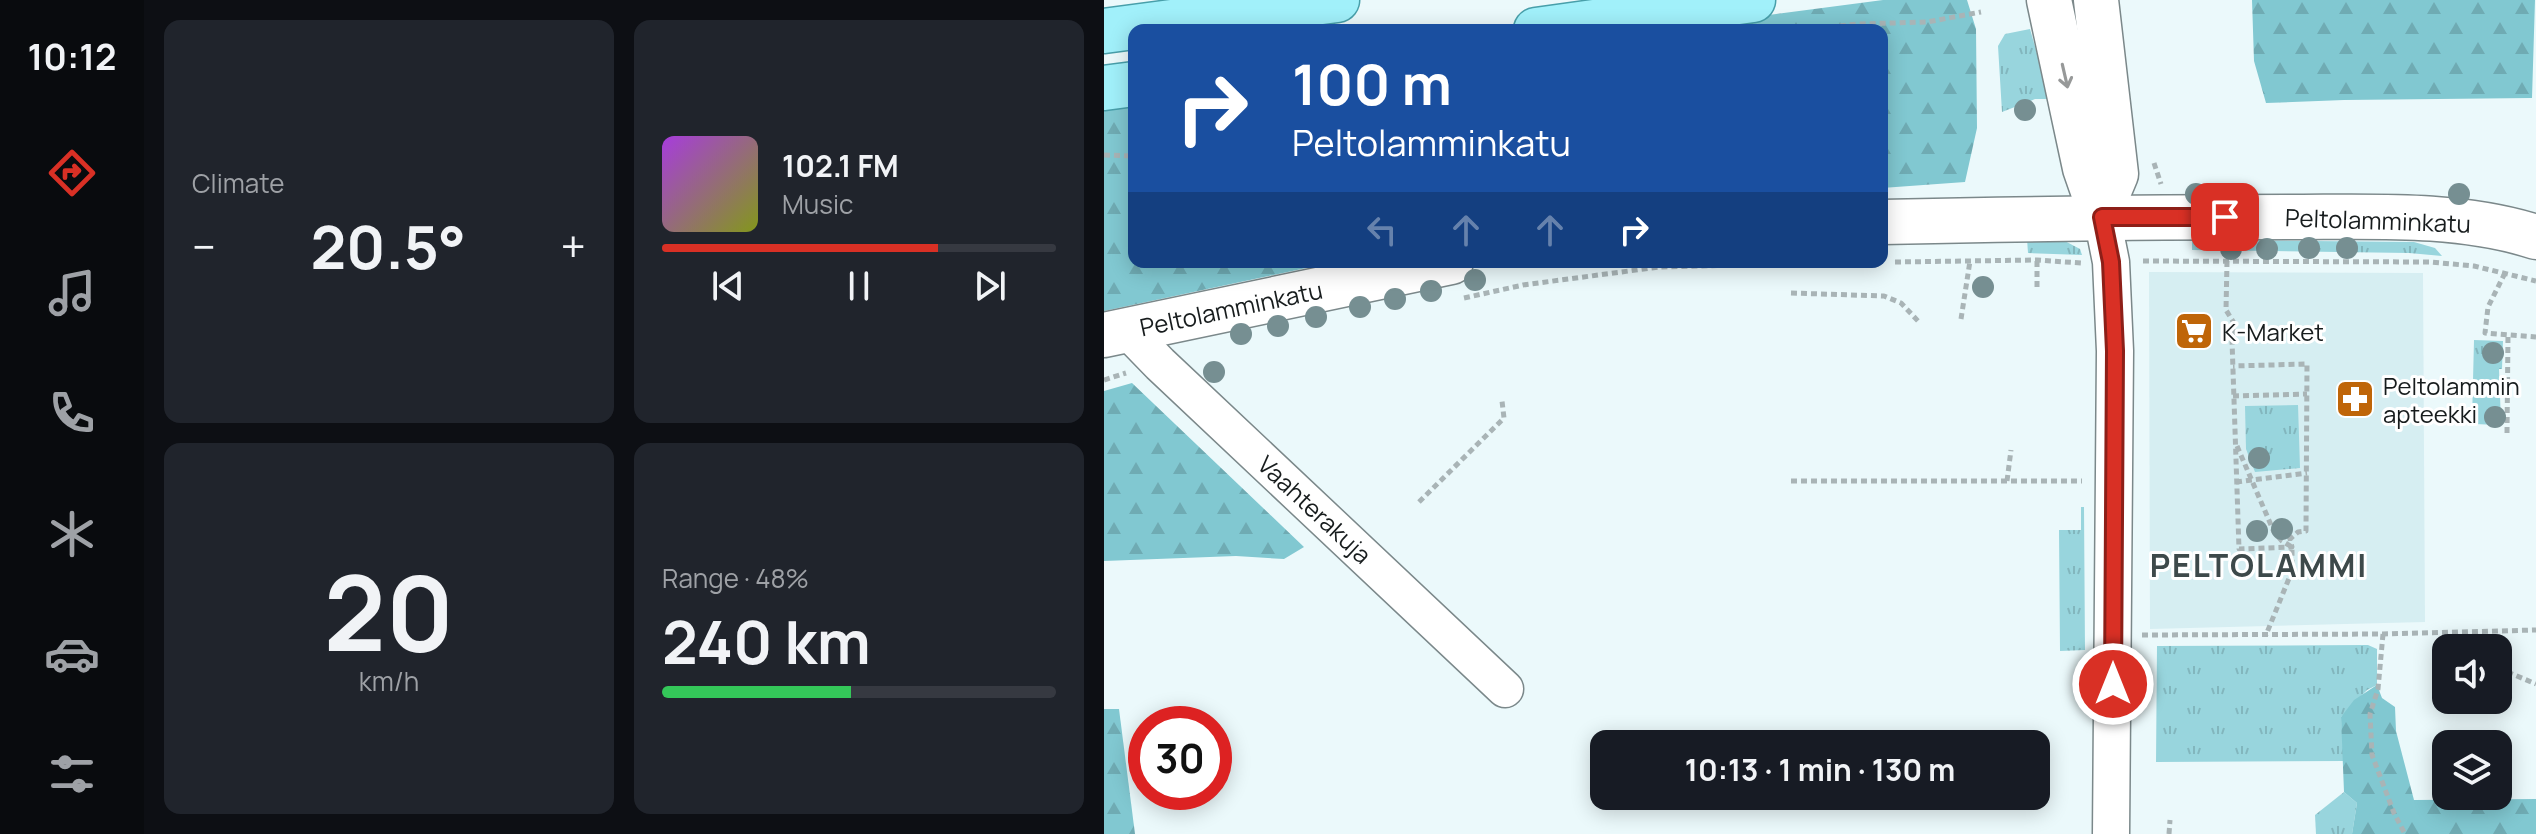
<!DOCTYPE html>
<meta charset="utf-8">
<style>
:root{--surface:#171b24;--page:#20242c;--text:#f1f3f6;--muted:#9ea1a6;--line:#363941;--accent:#d93025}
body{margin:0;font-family:Manrope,sans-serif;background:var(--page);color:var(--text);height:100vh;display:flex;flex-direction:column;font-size:30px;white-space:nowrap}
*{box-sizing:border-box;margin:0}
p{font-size:26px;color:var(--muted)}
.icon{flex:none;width:44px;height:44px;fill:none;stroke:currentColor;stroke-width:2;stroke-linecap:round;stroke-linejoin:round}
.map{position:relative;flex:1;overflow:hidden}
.sheet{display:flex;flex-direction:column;gap:20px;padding:20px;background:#0d0f14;width:960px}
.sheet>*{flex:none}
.top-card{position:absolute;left:24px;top:24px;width:760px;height:244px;border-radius:16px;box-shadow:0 4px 20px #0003;background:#1a4fa0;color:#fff;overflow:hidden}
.fabs{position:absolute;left:1328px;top:634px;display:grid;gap:16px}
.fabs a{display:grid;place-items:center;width:80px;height:80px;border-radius:16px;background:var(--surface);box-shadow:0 4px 20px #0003;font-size:40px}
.speed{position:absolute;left:24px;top:706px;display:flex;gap:16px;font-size:40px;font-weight:700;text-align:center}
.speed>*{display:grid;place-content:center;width:104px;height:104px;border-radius:50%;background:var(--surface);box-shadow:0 4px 20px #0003;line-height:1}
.speed .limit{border:12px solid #d22;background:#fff;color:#111}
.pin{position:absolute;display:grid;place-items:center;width:68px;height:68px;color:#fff;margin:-34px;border-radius:16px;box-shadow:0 4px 12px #0006}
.me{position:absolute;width:88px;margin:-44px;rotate:0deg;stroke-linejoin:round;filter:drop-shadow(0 0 6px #0008)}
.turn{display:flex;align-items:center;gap:28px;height:168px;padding:0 32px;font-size:36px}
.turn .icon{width:104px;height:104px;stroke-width:2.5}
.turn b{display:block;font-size:56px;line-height:68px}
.lanes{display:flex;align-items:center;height:76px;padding:0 32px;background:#0003;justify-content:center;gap:40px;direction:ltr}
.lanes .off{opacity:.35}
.big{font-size:60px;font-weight:700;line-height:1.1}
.sheet .card{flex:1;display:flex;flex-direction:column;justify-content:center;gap:12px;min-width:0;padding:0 28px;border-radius:16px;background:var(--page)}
.sheet .dial{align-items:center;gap:0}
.dial b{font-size:104px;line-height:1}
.song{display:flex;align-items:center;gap:24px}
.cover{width:96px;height:96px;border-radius:12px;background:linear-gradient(135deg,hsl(280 70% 55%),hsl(70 70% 35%))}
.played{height:8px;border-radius:4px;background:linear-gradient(90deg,var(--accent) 70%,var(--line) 70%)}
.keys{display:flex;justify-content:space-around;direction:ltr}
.heat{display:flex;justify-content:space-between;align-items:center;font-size:44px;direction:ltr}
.charge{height:12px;border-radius:6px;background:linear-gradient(90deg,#34c759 48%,var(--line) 0)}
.sheet .tiles{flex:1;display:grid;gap:20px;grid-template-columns:repeat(2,1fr)}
.trip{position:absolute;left:486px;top:730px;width:460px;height:80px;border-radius:16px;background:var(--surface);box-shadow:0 4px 20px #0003;font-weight:700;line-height:80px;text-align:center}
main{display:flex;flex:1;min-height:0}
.menu{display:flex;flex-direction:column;width:144px;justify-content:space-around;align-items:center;background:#090b0e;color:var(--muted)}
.menu .icon{width:56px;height:56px}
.menu .current{color:var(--accent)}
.menu b{font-size:36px;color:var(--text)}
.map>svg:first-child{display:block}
.built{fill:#d6eef2}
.grass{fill:url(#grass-tufts)}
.forest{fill:url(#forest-firs)}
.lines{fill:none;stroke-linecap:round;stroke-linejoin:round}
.minor-casing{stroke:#7b888a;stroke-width:39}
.tertiary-casing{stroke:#7b888a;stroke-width:47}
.primary-casing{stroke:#489faa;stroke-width:47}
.path{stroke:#a9b4b6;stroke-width:5;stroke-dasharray:6 4;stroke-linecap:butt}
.minor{stroke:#fff;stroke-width:36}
.tertiary{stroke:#fff;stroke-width:44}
.primary{stroke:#a1f0fa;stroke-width:44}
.tree{fill:#768f92}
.oneway{stroke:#979999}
.route-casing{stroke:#8d1f18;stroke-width:20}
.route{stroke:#d93025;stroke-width:14}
.labels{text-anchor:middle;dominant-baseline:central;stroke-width:6;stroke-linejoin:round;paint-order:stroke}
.street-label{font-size:24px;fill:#171c1d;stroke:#fff}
.poi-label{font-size:24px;fill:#171c1d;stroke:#fff;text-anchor:start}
.district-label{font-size:32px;font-weight:bold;letter-spacing:2px;fill:#3d494a;stroke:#fff}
</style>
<main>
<nav class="menu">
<b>10:12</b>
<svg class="icon current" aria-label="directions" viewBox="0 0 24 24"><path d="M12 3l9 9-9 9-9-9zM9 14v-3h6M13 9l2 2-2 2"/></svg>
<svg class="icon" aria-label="music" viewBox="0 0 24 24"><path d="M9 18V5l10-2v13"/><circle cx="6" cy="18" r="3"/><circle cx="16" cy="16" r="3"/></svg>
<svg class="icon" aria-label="phone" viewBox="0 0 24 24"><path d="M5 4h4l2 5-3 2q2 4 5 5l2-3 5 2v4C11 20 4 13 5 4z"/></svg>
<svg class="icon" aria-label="climate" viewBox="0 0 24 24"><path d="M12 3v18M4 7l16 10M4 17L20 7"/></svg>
<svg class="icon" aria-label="car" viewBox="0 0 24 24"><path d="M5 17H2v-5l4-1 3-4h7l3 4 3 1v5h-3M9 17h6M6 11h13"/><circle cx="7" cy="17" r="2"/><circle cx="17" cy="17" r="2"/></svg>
<svg class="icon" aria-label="filters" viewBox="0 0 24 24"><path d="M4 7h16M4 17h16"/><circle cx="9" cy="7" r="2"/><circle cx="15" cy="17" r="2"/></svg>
</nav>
<section class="sheet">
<div class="tiles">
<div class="card"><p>Climate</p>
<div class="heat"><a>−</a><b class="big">20.5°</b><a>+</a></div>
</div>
<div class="card">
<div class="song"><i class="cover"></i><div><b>102.1 FM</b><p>Music</p></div></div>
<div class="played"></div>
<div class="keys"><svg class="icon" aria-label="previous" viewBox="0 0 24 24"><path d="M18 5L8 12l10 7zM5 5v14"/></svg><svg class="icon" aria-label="pause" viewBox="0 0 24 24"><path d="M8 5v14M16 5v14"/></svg><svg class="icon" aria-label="next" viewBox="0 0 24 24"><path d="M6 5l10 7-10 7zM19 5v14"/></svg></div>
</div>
<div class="card dial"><b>20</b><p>km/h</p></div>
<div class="card"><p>Range · 48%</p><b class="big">240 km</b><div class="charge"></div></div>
</div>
</section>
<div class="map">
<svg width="1432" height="834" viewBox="0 0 1432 834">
<defs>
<pattern id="grass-tufts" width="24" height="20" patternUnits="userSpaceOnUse" patternTransform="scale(2)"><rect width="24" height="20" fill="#98d5dd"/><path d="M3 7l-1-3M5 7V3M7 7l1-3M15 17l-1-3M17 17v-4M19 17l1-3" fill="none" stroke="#82b6bd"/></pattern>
<pattern id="forest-firs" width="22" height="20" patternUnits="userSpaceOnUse" patternTransform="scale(2)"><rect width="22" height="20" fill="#81c8d1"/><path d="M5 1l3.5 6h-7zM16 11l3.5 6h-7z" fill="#6fabb3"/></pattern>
</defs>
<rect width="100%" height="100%" fill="#ebf9fb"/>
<polygon class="built" points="1045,272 1319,273 1321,622 1046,629"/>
<g class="grass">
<polygon points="926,29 946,99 931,99 898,112 894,46 901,34"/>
<polygon points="923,239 957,239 976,249 978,255 924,253"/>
<polygon points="1088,240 1310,242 1331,248 1338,256 1305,253 1088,250"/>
<polygon points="1370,340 1399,341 1398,369 1395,369 1397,422 1393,425 1371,424 1368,421"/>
<polygon points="1194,405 1196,468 1151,472 1142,449 1141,406"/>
<polygon points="977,507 980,507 981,650 956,651 955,530 977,530"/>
<polygon points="1264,645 1273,649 1273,685 1263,690 1237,717 1240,761 1052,762 1053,646"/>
<polygon points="1240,792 1253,803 1248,834 1212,834 1211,815"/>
</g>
<g class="forest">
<polygon points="779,0 863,0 872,29 873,128 861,182 778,188 778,30 551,30"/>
<polygon points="1148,0 1431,0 1428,98 1240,100 1162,103 1150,61"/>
<polygon points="30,102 30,262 230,262 0,311 0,106"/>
<polygon points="28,383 200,547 180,559 132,556 0,561 0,391"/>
<polygon points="1273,685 1278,698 1291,707 1292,731 1310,800 1432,799 1432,834 1248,834 1253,803 1240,792 1237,717 1250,700"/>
<polygon points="0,709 15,709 31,834 0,834"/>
</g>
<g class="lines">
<g class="minor-casing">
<g id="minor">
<polyline points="998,217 1007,262 1011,351 1007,834"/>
<polyline points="22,329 56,364 401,689"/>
</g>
</g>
<g class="tertiary-casing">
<g id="tertiary">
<polyline points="945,0 981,168 998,217"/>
<polyline points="992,0 1012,174 997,210"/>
<path d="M778,222C914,219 1049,217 1185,217C1265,217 1355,212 1432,237"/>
<polyline points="0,335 347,262"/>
</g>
</g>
<g class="primary-casing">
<g id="primary">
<polyline points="432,30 649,0"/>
<polyline points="0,31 233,0"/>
<polyline points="0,88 30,84"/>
</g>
</g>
<g class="path">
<polyline points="696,30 754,24 823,22 877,12"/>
<polyline points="0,155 30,156"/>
<polyline points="1050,163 1057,184"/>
<polyline points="933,261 933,288"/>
<polyline points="1039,261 1326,262 1370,266 1432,281"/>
<polyline points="1123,261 1122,310 1130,323 1128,340 1135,549 1188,547 1186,539 1194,532 1202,531 1203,364 1129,366"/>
<polyline points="791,262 933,260 977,263"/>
<polyline points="1401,273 1384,307 1381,333 1432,337"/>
<polyline points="687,293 780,296 797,303 814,321"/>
<polyline points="360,298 419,285 555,267 747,262"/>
<polyline points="857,319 866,261"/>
<polyline points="0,380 22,373"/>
<polyline points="1129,396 1203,394"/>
<polyline points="1403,433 1404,335"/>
<polyline points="1133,446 1170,532 1178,541 1188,547 1188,571 1162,635"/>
<polyline points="687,481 978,481"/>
<polyline points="903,481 907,450"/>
<polyline points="1132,482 1203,473"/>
<polyline points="315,502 400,418 398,401"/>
<polyline points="1279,634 1274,689 1266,714 1268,755 1290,813 1301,834"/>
<polyline points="1038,635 1279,634 1432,630"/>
<polyline points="1340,648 1342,649"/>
<polyline points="1394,668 1432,684"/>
<polyline points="1065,834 1066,820"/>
</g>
<use href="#minor" class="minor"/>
<use href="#tertiary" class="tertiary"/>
<use href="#primary" class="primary"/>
</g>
<g class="tree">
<circle cx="921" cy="110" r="11"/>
<circle cx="1092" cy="194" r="11"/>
<circle cx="1355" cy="194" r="11"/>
<circle cx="1205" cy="248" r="11"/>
<circle cx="1243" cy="248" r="11"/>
<circle cx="1127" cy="249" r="11"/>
<circle cx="1163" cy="249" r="11"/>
<circle cx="371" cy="280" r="11"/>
<circle cx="879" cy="287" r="11"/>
<circle cx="327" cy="291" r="11"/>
<circle cx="291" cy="299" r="11"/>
<circle cx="256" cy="307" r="11"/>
<circle cx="212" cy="317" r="11"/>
<circle cx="174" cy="326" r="11"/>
<circle cx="137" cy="334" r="11"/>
<circle cx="1389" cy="353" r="11"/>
<circle cx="110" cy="372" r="11"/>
<circle cx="1391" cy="417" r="11"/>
<circle cx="1155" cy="458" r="11"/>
<circle cx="1178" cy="529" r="11"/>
<circle cx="1153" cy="531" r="11"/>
</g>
<defs><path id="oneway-shaft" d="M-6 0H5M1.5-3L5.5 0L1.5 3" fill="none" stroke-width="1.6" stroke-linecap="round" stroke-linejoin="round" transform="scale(2)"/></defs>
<use class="oneway" href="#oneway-shaft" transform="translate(961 76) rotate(77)"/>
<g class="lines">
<g class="route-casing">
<polyline id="route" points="1009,684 1011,351 1007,262 998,217 1121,217"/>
</g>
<use href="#route" class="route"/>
</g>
<defs>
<g id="supermarket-square" transform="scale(2)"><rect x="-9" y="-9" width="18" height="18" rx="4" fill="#bf6508" stroke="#fff"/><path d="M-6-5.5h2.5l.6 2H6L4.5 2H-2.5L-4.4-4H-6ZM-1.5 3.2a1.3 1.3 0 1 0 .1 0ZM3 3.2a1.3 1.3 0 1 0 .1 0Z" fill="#fff"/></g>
<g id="pharmacy-square" transform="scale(2)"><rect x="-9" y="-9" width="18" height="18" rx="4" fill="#bf6508" stroke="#fff"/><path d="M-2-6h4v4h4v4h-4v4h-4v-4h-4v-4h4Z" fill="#fff"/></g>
</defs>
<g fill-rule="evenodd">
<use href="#supermarket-square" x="1090" y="331"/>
<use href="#pharmacy-square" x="1251" y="399"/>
</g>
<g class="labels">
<g class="street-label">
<text transform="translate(1274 220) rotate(2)">Peltolamminkatu</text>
<text transform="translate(127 308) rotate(-12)">Peltolamminkatu</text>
<text transform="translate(211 509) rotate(43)">Vaahterakuja</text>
</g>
<g class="poi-label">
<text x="1118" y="331">K-Market</text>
<text x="1279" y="385">Peltolammin<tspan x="1279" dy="28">apteekki</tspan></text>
</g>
<g class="district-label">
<text x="1155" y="565">PELTOLAMMI</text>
</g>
</g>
</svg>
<div class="fabs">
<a><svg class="icon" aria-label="sound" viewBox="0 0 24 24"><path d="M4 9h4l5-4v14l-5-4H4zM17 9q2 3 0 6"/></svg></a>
<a><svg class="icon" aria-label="layers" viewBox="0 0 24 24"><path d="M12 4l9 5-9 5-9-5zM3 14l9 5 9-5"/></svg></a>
</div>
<div class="speed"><div class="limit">30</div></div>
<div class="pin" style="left:1121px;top:217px;background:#d93025"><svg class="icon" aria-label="arrive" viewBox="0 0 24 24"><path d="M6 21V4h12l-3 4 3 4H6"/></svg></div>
<svg class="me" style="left:1009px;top:684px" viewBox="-20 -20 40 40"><circle r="17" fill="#d93025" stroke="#fff" stroke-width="3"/><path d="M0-11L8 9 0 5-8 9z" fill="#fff"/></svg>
<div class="trip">10:13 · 1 min · 130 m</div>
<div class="top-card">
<div class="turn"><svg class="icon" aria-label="right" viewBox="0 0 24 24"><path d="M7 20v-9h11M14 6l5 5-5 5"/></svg><div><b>100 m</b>Peltolamminkatu</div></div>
<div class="lanes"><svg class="icon off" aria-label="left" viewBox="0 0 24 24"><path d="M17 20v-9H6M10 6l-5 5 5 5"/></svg><svg class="icon off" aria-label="ahead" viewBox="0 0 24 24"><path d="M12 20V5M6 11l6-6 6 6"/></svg><svg class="icon off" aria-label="ahead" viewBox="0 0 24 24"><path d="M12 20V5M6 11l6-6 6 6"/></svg><svg class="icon" aria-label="right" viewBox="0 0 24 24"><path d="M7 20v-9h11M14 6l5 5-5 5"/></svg></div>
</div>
</div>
</main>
